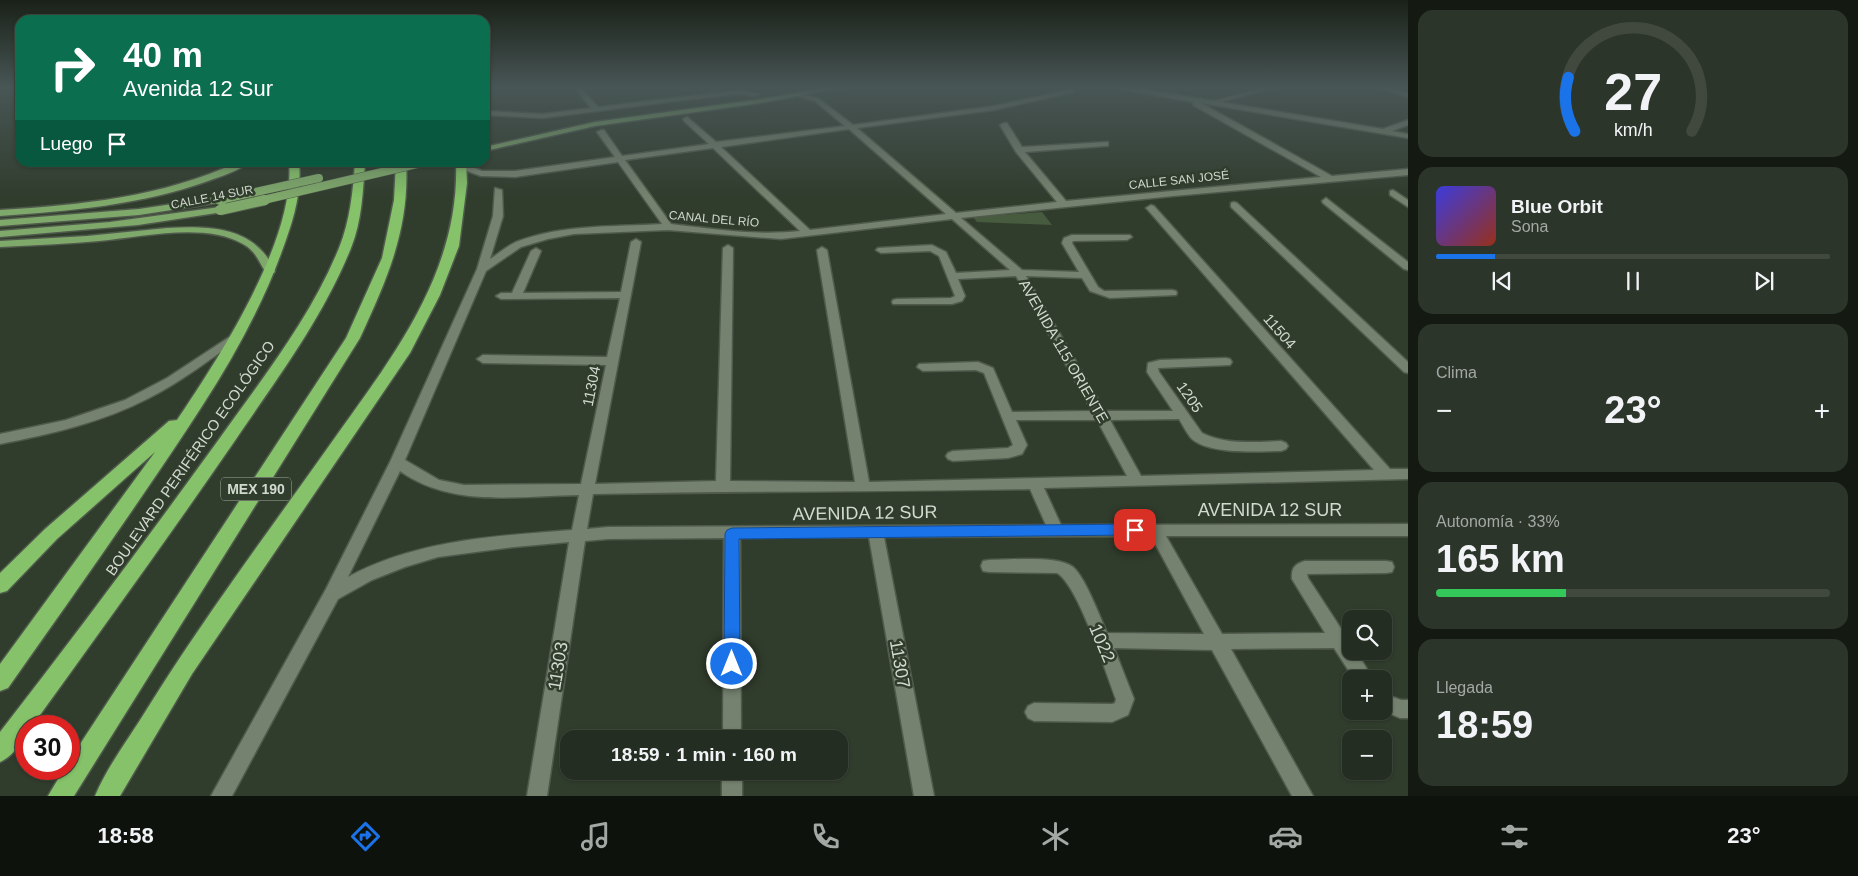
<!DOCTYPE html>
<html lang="es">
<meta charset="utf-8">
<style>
:root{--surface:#242d21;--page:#2c352a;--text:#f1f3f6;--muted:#a3a8a5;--line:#41493f;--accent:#1a73e8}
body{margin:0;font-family:Helvetica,sans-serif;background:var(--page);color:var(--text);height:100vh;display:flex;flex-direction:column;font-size:19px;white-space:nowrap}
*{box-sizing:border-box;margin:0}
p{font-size:16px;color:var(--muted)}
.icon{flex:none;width:28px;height:28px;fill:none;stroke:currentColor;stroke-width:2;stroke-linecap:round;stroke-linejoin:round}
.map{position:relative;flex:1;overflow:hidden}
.side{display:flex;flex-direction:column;gap:10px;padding:10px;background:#141912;width:450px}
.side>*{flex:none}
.banner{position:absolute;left:15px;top:15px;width:475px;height:152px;border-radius:15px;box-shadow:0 1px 4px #0004,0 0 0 1px var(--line);background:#0b6e4f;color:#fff;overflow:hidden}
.tools{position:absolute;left:1342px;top:610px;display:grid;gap:10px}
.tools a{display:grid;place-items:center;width:50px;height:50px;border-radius:10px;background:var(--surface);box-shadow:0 1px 4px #0004,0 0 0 1px var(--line);font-size:25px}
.speed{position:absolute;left:15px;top:715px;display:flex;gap:10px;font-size:25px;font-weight:700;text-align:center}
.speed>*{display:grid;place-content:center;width:65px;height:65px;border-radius:50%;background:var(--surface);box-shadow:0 1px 4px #0004,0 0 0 1px var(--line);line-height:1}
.speed .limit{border:8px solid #d22;background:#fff;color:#111}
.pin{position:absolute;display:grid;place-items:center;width:42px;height:42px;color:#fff;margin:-21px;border-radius:10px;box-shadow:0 2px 8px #0006}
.me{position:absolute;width:55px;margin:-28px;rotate:0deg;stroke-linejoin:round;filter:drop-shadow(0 0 4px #0008)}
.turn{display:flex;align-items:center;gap:18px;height:105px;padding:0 25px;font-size:22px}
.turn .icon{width:65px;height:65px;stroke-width:2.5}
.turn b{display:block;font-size:35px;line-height:42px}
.then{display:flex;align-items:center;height:48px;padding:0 25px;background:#0003;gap:10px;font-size:19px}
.big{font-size:38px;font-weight:800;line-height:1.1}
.side .card{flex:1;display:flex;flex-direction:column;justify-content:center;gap:8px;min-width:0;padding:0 18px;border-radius:15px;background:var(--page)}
.side .dial{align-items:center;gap:0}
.dial svg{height:130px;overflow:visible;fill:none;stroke:var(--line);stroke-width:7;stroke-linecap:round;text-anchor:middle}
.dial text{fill:var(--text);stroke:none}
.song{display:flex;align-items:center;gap:15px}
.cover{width:60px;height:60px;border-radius:8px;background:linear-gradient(135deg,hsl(240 70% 55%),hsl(10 70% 35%))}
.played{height:5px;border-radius:2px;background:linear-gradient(90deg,var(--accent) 15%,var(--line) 15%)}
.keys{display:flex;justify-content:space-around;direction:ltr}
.heat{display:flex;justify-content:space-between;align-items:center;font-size:28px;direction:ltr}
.charge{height:8px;border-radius:4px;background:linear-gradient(90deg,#34c759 33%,var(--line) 0)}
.trip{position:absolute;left:560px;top:730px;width:288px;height:50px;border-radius:15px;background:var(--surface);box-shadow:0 1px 4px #0004,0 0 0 1px var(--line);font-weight:800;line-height:50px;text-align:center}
.tab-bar{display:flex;height:80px;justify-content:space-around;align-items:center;background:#0e120d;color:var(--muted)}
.tab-bar .icon{width:35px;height:35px}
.tab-bar .on{color:var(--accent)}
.tab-bar b{font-size:22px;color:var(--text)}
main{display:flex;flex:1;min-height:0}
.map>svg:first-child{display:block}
.green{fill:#475b3e}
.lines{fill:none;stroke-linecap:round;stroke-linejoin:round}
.minor-casing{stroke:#505a4c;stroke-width:3}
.major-casing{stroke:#505a4c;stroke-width:3}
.highway-casing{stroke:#505a4c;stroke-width:3}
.minor{fill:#75826f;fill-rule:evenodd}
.major{fill:#7fa86b;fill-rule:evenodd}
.highway{fill:#85c269;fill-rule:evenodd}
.major-bridge-far1-casing{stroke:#505a4c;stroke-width:9;stroke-linecap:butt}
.major-bridge-casing{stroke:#505a4c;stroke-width:12;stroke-linecap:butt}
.major-bridge-far1{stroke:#7fa86b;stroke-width:8}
.major-bridge{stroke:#7fa86b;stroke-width:10}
.route{fill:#1a73e8;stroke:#114b97}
.labels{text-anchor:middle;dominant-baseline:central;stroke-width:5;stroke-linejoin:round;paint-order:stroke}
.far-street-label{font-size:12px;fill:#d2d9cf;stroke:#303c2c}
.shield{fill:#303c2c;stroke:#a1aa9e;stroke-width:1}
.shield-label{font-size:14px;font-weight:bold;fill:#d2d9cf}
.street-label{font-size:15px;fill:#d2d9cf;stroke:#303c2c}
.near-street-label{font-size:18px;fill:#d2d9cf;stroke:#303c2c}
</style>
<main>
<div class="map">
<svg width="1408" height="796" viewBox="0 0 1408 796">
<rect width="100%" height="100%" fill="#303c2c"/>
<polygon class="green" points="1042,212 1052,225 977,222 973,217"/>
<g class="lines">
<g class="minor-casing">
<g id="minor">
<polygon points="485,87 489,87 485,89"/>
<polygon points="574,87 580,87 598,107 739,90 759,94 756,96 739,94 684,100 543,118 485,115 485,111 543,114 591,108"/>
<path d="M1117,87H1131L1214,101L1266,87H1276L1221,102L1383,129L1408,120V125L1392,131L1408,134V138L1201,103L1332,176L1408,169V175L1173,196L961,218L1022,270L1079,272L1062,243L1064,238L1072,235H1130L1132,237L1127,240L1073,241L1072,243L1098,287L1104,291L1172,290L1176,291L1177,293L1176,295L1110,298L1090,291L1082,278L1026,276L1105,411H1173L1147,372L1148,363L1160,360L1226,358L1230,359L1232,362L1230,365L1158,368L1159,372L1202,433C1226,445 1254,442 1281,441L1286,443L1288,446L1286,449L1281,451C1258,451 1210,455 1192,439C1187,434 1183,425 1179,419L1110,420L1141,476L1374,470L1148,210L1146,208L1151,205L1154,206L1390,469H1408V479L1044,488L1061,525L1408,524V536H1166L1222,634L1325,633L1292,579C1291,568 1295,564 1305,561H1386L1392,562L1394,567L1392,572L1386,573L1307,574L1308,578L1351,644V651H1356L1373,679H1354L1334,648L1231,649L1313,796H1292L1212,650L1114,648L1134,699L1128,715L1112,722L1034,721L1028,718L1025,712L1028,706L1034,703L1112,704L1115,703L1116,699C1106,673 1078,585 1057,573L989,572L983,571L981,566L983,561L989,560C1010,560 1057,555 1073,567C1085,577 1100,617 1107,633L1204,634L1151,536L884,537L934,796H914L869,537L740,538L741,739H723L724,538L608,539L585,541L547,796H527L569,542L514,547L438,557L405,567L372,580L338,599L232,796H211L326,589L390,462L477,269L493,216L495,188L502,190L503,216L490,259C498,254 507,246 516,242C562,224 613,227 662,224L618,162L515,177L481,176L459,168V164H465L482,171H515L615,157L597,132L601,130H604L622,156L709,144L684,121L683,119L687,117L716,142L845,126L815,101L797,96V94L799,93L819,99L853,125L994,106L1072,89L1074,90V92L994,110L857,128L956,213L1057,202L1016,152L1000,125L1004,123H1007L1022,147L1108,142V146H1105L1025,152L1066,201L1321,177L1193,105V102L1120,89ZM849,129L946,214L810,230L721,147ZM713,148L800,231C757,236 714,229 671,224L625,160ZM952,219L1010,270L956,273L946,252L932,245L878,248L876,250L881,253L930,251L939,256L955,296L951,298L897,299L893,300L892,302L893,304H952L962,301L965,296L958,279L1016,276L1092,411L1012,412L993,368L978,362L919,364L917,367L923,371L976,370L984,373L1013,445L1008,448L953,451L948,453L946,456L948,459L953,461L1008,458L1022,454L1027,445L1016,420H1097L1127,476L869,482L827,250L822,247L817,250L855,482L730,481L733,248L728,245L723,248L716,481L595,484L641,242L636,239L631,242L621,292L523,293L541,251L536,248L531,251L512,293H501L496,296L501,299L620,298L607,357L483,355L477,359L483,363L606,365L581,484L464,485L439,480L405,460L486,271L521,247L548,239L574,234L668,230L781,239ZM400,471C452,508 519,496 579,495L572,530C496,536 416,540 348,577ZM1030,489L1046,525L608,527L587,529L593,494C739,491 884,492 1030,489Z"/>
<polygon points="1376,87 1386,87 1408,93 1408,97"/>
<polygon points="1393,190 1408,200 1408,207 1390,195 1390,191"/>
<polygon points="1326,198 1408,262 1408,270 1404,269 1323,203 1322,201"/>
<polygon points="1234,202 1237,203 1408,362 1408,373 1404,372 1231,207 1231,203"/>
<path d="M237,332L241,333L243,335L241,337C211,359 182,381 149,398C103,422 51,434 0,444V434L66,420L125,400L167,378Z"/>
<polygon points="1384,694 1401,700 1408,700 1408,718 1400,718 1384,711"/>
<rect x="722" y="771" width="20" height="25"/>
</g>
</g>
<g class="major-casing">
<g id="major">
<polygon points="832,87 845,87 761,103 595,126 485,151 485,147 595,122 761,99"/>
<path d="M238,162H250C238,171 222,176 208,181C141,205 70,211 0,216V210C82,205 162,197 238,162Z"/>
<polygon points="220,197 223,198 223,202 139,215 0,226 0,220 139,209"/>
<polygon points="220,207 223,208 223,212 138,225 0,237 0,231 110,222"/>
<path d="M167,228C210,226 255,226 275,271L274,273H266C259,262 256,251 243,244C205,222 142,237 99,241C66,244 33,245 0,247V241L87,236Z"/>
</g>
</g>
<g class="highway-casing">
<g id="highway">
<path d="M289,162H299C302,194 293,221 282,251C250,340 195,418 142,496C98,561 53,624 8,688L0,691V664L155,452L57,539L7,591L0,593V573L45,529L169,421L177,420C219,358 296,239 289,162Z"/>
<path d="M355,162H365C363,191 362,221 351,248C323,318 276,380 234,442C168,538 100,632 32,726H26C26,740 12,757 0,762V732C74,637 146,540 217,442C261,380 310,319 339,248C350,221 353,191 355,162Z"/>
<path d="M396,162H406C410,229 387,279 360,338L74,796H48L64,769H69V761L346,338L382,258L394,200Z"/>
<path d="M456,162H466L467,183L459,246L440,295L410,353L192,674L120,796H95C108,765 130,737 147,709C205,616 271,528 334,439C394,355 460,271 456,162Z"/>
</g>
</g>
<use href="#minor" class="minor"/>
<use href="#major" class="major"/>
<use href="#highway" class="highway"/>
<g class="major-bridge-far1-casing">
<g id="major-bridge-far1">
<polyline points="220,200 319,178"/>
<polyline points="259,201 425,162"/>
</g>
</g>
<g class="major-bridge-casing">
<g id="major-bridge">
<polyline points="220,200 222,200"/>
<polyline points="220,210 265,200"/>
</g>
</g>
<use href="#major-bridge-far1" class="major-bridge-far1"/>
<use href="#major-bridge" class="major-bridge"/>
</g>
<linearGradient id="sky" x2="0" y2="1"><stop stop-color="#1a2118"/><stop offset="0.44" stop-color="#485656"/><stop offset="1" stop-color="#485656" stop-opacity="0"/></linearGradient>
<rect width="1408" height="198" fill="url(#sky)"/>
<polygon class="route" points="1135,524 1140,526 1142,530 1140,534 1135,535 739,539 740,664 737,669 732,672 726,669 724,664 725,534 727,530 732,528"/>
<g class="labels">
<g class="far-street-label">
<text transform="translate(1179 180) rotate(-6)">CALLE SAN JOSÉ</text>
<text transform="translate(212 197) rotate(-11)">CALLE 14 SUR</text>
<text transform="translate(714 219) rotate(5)">CANAL DEL RÍO</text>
</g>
<rect class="shield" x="221" y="477.5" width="70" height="23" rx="4"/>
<g class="shield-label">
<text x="256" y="489">MEX 190</text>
</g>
<g class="street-label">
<text transform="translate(1280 331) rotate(49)">11504</text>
<text transform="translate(1064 351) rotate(60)">AVENIDA 115 ORIENTE</text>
<text transform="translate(591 386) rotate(-79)">11304</text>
<text transform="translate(1190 397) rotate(55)">1205</text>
<text transform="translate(190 458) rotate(-55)">BOULEVARD PERIFÉRICO ECOLÓGICO</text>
</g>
<g class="near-street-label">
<text x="1270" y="510">AVENIDA 12 SUR</text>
<text transform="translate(865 513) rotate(-1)">AVENIDA 12 SUR</text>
<text transform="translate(1102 643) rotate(67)">1022</text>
<text transform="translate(900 664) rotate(80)">11307</text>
<text transform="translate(558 666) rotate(-81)">11303</text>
</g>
</g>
</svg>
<div class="tools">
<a><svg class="icon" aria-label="search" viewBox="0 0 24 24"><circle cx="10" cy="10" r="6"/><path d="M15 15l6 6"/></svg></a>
<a>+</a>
<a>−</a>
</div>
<div class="speed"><div class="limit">30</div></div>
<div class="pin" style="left:1135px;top:530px;background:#d93025"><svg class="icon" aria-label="arrive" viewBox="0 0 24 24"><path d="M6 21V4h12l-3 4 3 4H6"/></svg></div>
<svg class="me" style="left:732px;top:664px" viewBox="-20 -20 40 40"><circle r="17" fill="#1a73e8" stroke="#fff" stroke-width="3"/><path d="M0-11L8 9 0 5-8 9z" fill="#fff"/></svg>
<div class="trip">18:59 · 1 min · 160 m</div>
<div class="banner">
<div class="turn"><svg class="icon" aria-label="right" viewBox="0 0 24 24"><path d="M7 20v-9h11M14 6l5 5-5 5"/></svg><div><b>40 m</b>Avenida 12 Sur</div></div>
<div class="then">Luego<svg class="icon" aria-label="arrive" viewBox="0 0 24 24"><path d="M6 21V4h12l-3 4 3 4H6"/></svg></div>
</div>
</div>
<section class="side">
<div class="card dial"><svg viewBox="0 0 100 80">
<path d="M14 69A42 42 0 1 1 86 69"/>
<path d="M14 69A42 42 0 0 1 10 36" stroke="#1a73e8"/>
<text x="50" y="56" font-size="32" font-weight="700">27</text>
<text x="50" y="72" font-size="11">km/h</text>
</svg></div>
<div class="card">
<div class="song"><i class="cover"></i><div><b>Blue Orbit</b><p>Sona</p></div></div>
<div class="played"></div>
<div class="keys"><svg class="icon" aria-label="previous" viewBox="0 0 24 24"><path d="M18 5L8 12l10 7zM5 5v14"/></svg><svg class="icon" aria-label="pause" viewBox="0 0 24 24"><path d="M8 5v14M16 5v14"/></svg><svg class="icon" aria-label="next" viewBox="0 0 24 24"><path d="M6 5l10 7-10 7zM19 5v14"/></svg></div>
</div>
<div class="card"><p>Clima</p>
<div class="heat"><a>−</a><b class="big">23°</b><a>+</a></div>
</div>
<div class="card"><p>Autonomía · 33%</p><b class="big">165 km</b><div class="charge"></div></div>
<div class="card"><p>Llegada</p><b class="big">18:59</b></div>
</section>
</main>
<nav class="tab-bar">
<b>18:58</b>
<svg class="icon on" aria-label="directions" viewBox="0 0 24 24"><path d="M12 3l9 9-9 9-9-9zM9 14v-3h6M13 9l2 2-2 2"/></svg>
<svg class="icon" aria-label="music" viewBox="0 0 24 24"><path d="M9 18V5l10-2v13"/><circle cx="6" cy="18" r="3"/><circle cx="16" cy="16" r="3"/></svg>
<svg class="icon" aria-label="phone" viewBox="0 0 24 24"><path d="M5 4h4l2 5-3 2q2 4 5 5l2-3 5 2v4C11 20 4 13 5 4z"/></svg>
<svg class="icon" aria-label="climate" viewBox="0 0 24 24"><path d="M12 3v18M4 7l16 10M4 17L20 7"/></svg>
<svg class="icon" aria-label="car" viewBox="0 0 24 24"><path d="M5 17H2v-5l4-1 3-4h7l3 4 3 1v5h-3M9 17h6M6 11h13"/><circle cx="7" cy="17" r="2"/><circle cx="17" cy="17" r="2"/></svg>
<svg class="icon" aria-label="filters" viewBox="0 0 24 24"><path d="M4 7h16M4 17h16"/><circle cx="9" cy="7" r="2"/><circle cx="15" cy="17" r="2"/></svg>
<b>23°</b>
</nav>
